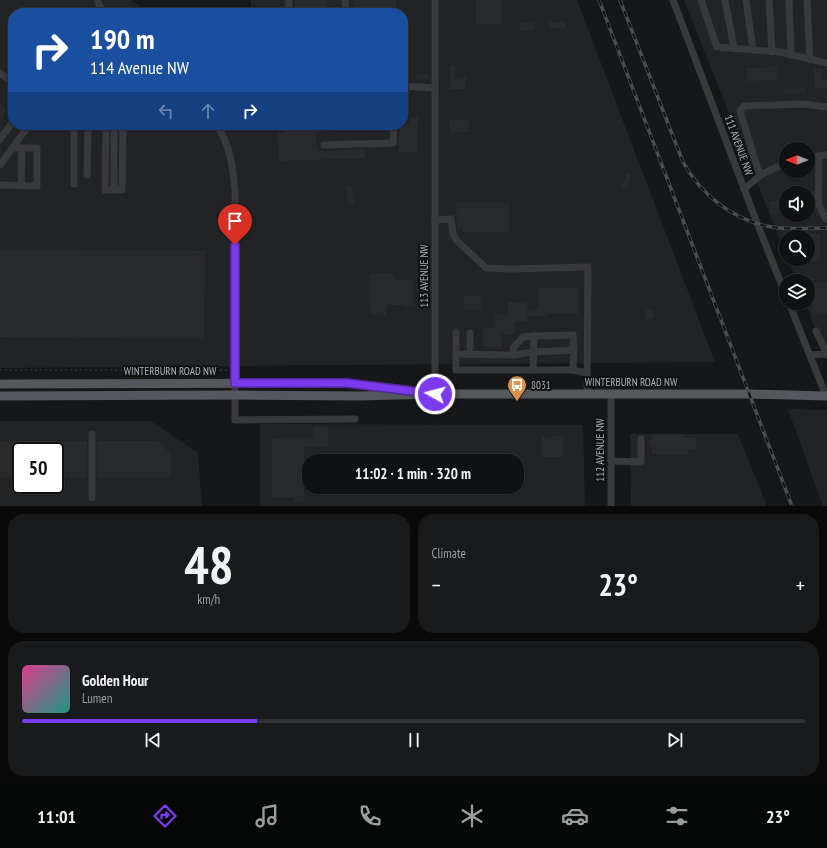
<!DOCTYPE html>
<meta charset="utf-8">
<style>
:root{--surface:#101112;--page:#191a1b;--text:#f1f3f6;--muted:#9c9d9f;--line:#303132;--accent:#7c3aed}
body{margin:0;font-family:"PT Sans Narrow",sans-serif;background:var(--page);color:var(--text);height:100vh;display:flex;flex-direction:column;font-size:15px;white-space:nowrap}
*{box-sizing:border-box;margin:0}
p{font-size:13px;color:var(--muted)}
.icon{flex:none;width:22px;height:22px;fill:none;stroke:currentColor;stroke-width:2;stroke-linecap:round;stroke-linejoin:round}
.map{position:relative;height:506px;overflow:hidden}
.panel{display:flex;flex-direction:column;gap:8px;padding:8px;background:#09090a;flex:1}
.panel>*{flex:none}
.hud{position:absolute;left:8px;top:8px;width:400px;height:122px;border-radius:16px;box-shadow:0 1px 3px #0004,0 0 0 1px var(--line);background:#1a4fa0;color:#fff;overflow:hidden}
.needle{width:26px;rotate:270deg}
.fabs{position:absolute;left:779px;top:142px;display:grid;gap:8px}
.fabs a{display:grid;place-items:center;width:36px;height:36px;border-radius:50%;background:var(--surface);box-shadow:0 1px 3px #0004,0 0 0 1px var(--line);font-size:20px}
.speed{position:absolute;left:12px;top:442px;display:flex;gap:8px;font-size:20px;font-weight:700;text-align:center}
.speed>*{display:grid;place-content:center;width:52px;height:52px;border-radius:50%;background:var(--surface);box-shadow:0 1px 3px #0004,0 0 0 1px var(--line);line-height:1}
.speed .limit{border:2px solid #111;border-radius:6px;background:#fff;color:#111}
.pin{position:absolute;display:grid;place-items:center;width:34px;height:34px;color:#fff;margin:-41px -17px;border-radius:50% 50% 50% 0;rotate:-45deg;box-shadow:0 0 4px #0007}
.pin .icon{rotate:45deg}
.me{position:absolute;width:44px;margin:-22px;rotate:277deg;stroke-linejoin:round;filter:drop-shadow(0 0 3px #0008)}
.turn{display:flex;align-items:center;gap:14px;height:84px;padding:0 16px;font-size:18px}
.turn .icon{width:52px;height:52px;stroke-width:2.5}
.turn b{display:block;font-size:28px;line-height:34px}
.lanes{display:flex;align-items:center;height:38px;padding:0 16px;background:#0003;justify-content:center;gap:20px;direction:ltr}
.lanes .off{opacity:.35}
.big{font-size:30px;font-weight:600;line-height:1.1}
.panel .card{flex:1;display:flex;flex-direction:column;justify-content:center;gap:6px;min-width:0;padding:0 14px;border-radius:16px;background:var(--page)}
.panel .dial{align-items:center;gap:0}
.dial b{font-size:52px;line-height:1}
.song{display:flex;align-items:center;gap:12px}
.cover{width:48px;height:48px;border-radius:6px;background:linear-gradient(135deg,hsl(330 70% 55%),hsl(170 70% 35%))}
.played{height:4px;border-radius:2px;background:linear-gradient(90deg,var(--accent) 30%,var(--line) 30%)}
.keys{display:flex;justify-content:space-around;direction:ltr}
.heat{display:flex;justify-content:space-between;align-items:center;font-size:22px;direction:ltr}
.panel .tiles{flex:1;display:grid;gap:8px;grid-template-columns:1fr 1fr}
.card:last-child{grid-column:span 2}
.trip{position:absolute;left:302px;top:454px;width:222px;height:40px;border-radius:16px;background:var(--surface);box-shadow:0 1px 3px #0004,0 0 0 1px var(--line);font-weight:600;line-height:40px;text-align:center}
.tabs{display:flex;height:64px;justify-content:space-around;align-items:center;background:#060707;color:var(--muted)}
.tabs .icon{width:28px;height:28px}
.tabs .selected{color:var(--accent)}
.tabs b{font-size:18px;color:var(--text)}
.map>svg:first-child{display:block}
.built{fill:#222325;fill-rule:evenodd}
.building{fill:#292a2c}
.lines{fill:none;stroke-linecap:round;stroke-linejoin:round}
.path{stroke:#3e4043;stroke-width:1;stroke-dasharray:2 3;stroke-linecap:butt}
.minor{stroke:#38393c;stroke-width:7}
.major{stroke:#54575b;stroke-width:9}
.rail-casing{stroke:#4b4d51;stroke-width:3.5}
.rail{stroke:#111213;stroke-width:2;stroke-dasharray:6;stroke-linecap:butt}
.route-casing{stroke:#51269a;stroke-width:10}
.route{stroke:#7c3aed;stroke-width:7}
.labels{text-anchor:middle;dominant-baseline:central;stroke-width:4;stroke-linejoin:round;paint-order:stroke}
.street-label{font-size:11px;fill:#aab0b6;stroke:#111213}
.poi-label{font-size:11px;fill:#aab0b6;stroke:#111213;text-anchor:start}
</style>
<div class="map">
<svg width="827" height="506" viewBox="0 0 827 506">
<rect width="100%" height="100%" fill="#161718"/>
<g class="built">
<polygon points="0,0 131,0 148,13 13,13 13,125 403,125 403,13 251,13 251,0 577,0 715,362 0,368"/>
<path d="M684,0H827V357L805,303H808V281H797L788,259H808V237H786V255ZM786,149H808V171H786ZM786,193H808V215H786Z"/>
<polygon points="788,409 827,410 827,506 823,506"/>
<path d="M0,421H151L198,453L202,506H0ZM21,451H55V485H21Z"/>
<path d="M260,424L583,425L585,506H260ZM309,461H517V487H309Z"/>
<polygon points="630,434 738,434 767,506 631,506"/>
</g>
<g class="building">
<polygon points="295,0 327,0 328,13 295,13"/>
<polygon points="354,0 396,0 396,7 377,8 377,13 354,13"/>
<rect x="476" y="0" width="26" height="24"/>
<rect x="520" y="22" width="15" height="8"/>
<polygon points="549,22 566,22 566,29 549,28"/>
<polygon points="450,65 456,66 455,77 466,77 465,89 450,89"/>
<polygon points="777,67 777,80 747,81 747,68"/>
<polygon points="814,69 822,69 822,81 827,80 827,88 815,88"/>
<rect x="416" y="74" width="14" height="5"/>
<rect x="784" y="88" width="21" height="5"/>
<polygon points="0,104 8,110 0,120"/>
<polygon points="409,117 418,117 417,152 398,152 399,125 409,125"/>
<polygon points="469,119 469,132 450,133 449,120"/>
<polygon points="284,125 378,125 378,130 316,132 317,151 365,150 365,158 279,161 278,133 285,133"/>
<polygon points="627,173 632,175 626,189 621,187"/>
<polygon points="346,186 351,186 354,204 348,205"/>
<polygon points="786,201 786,213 770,214 769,202"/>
<polygon points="456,203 509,203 509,232 462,232 462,229 457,229"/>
<rect x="808" y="234" width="12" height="27"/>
<polygon points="0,250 205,251 204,339 0,337"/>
<polygon points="369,274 395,274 395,280 413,280 413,305 408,305 406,308 404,305 387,305 386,316 370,315 370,305 369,305"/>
<polygon points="811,283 827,283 827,315 812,315"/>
<polygon points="538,288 578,288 578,314 548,314 548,316 527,316 527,321 515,321 515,334 502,334 502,347 483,347 483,328 495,328 495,315 508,315 508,302 527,302 527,309 538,309"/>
<rect x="464" y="296" width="17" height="13"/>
<rect x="646" y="310" width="7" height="9"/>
<polygon points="313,427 328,427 328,446 304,446 304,501 294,502 294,498 272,498 272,438 313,437"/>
<polygon points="652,435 684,435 684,438 697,438 696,449 688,450 688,454 652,454 652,446 649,446 649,440 652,440"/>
<polygon points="556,436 564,436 563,457 542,457 542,437 556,437"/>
<polygon points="87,441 87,477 55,477 55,451 21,451 21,477 0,477 0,442"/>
<polygon points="97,441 158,441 171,454 171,477 97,477"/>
</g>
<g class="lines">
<polyline class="path" points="0,370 227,370"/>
<g class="minor">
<polyline points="97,0 103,13"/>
<polyline points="289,0 289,13"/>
<polyline points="345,0 346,13"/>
<polyline points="673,0 757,223 786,296"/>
<polyline points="701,0 717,47 780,52 827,63"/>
<polyline points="725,0 734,48"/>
<polyline points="746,0 753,50"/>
<polyline points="769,0 772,52"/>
<polyline points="789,0 791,55"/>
<polyline points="807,0 810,59"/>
<polyline points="0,73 13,83"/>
<polyline points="403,86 435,88"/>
<polyline points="74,125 74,184"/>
<polyline points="106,125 105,190 122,190 123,125"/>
<polyline points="114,125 114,190"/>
<path d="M217,125C230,145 233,167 235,191V420L355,419"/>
<polyline points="0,139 13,122"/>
<polyline points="324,145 393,143 394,125"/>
<polyline points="819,156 818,203 825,218 827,219"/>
<polyline points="808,157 827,155"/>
<polyline points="0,165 29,125"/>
<polyline points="87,175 88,125"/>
<polyline points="760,176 740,111 744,106 804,104 827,107"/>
<polyline points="0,185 37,186 37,148 13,148"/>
<polyline points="21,186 22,148"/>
<polyline points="744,189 762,174 786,163"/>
<polyline points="435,220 451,219 453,234 456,240 486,268 510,269 588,267 587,394"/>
<polyline points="789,303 826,396"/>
<polyline points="816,331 827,354"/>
<polyline points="456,333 456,370 573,370 587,373"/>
<polyline points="470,333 470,354"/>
<polyline points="534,336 573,335 574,350"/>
<polyline points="456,354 513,355 533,352 574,350 573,370"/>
<polyline points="513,355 513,348 523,337 534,336 533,370"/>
<polyline points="810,355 826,354 827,355"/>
<polyline points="435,394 435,0"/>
<polyline points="611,394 611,506"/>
<polyline points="92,434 92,498"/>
<polyline points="611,461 641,462 641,439"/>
</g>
<g class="major">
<polyline points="0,384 347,383 406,390"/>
<polyline points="0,396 235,395 360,396 435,394 749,394 827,396"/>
</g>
<g class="rail-casing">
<g id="rail">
<polyline points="599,0 792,506"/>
<path d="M620,0L683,162C701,195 734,221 772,227C790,230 809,228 827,228"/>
</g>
</g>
<use href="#rail" class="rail"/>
</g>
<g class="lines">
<g class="route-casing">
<polyline id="route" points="235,245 235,383 347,383 435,394"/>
</g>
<use href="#route" class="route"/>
</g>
<defs>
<g id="bus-pin" transform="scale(1)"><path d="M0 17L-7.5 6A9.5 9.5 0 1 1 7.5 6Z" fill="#dd9249" stroke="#111213"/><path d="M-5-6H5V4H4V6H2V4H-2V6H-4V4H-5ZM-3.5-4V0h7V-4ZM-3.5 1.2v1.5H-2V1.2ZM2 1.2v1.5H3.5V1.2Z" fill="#fff"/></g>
</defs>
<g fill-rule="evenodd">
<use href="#bus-pin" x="517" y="385"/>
</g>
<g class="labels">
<g class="street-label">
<text transform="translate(739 145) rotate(70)">111 AVENUE NW</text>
<text transform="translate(424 276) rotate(-90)">113 AVENUE NW</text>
<text x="170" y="371">WINTERBURN ROAD NW</text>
<text x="631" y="382">WINTERBURN ROAD NW</text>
<text transform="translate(600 450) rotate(-90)">112 AVENUE NW</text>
</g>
<g class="poi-label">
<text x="531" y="385">8031</text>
</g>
</g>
</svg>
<div class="fabs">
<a><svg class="needle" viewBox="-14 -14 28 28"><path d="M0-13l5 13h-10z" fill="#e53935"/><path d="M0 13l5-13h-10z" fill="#9c9d9f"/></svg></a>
<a><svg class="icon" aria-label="sound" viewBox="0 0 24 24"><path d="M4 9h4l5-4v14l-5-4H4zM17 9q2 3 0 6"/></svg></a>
<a><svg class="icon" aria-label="search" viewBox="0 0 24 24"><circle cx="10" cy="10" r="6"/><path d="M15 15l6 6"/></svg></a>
<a><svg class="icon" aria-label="layers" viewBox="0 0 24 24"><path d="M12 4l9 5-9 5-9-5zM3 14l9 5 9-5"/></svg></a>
</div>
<div class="speed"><div class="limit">50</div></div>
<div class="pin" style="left:235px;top:245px;background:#d93025"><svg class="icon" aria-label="arrive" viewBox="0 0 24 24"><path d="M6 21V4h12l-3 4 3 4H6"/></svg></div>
<svg class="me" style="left:435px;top:394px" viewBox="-20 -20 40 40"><circle r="17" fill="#7c3aed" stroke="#fff" stroke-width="3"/><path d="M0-11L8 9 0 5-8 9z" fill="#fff"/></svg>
<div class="trip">11:02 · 1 min · 320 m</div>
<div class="hud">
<div class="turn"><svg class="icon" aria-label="right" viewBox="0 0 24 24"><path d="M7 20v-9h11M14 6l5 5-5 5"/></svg><div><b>190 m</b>114 Avenue NW</div></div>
<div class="lanes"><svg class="icon off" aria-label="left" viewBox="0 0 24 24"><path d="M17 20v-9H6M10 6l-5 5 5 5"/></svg><svg class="icon off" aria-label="ahead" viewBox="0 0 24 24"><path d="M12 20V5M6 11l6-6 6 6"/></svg><svg class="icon" aria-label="right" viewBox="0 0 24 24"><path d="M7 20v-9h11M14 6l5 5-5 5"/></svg></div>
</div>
</div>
<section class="panel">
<div class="tiles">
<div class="card dial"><b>48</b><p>km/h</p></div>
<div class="card"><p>Climate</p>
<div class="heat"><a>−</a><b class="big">23°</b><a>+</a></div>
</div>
<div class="card">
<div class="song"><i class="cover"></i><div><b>Golden Hour</b><p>Lumen</p></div></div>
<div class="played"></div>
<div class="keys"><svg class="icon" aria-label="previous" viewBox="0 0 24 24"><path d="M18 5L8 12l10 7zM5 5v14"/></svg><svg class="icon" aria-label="pause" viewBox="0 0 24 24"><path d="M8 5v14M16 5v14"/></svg><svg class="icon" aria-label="next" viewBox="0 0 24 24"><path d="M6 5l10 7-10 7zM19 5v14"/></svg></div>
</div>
</div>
</section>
<nav class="tabs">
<b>11:01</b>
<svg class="icon selected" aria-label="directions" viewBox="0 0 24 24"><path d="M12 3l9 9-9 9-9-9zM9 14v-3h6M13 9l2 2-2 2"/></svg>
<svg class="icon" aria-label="music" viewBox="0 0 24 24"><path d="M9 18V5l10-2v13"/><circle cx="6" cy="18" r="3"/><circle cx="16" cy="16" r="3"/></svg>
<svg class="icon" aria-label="phone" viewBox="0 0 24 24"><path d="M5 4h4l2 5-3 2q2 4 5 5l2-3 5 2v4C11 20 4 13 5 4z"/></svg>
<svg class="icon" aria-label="climate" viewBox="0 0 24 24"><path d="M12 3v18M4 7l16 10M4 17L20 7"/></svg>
<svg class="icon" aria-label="car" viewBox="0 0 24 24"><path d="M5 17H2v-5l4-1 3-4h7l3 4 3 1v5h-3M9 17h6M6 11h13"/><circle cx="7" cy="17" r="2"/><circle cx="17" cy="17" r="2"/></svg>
<svg class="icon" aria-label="filters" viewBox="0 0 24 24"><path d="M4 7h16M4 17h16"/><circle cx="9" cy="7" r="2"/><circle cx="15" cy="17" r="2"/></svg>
<b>23°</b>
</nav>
